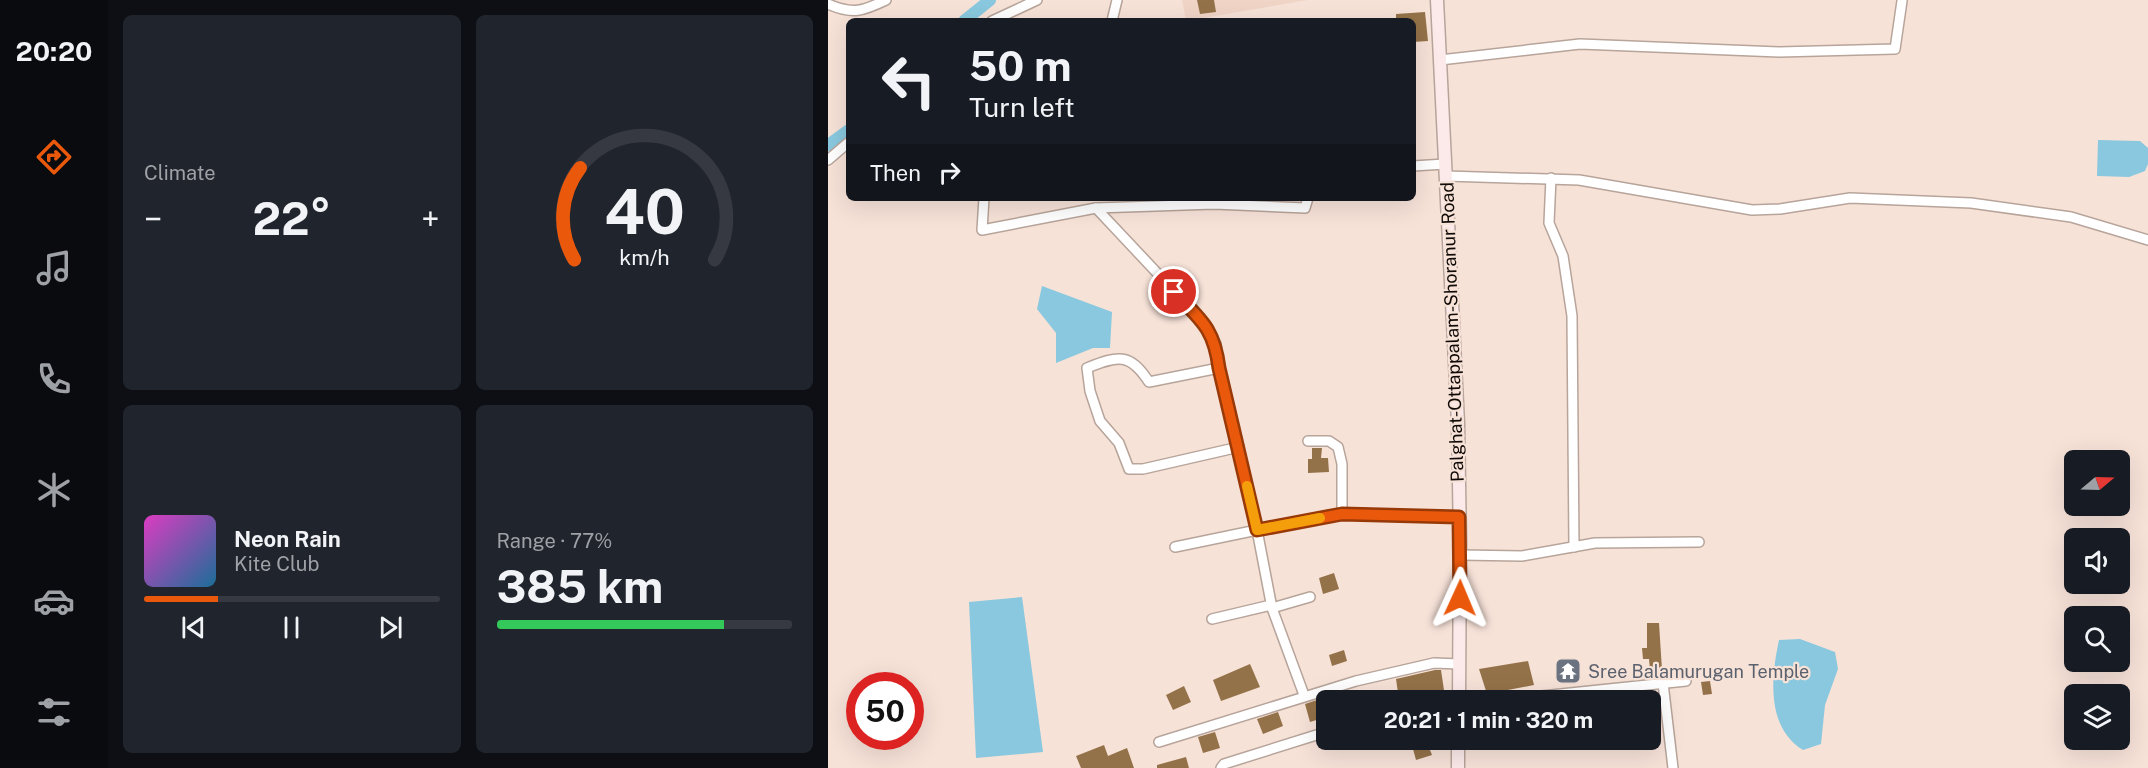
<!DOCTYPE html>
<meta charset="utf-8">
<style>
:root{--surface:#171b24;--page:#20242c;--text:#f1f3f6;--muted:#9ea1a6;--line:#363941;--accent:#ea580c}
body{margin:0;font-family:"Public Sans",sans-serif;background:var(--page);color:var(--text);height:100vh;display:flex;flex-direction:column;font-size:22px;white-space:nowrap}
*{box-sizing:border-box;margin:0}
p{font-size:20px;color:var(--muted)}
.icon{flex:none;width:33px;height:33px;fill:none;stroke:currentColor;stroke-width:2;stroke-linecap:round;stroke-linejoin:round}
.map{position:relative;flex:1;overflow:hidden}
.drawer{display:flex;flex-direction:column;gap:15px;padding:15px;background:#0d0f14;width:720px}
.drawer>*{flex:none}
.banner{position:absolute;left:18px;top:18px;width:570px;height:183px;border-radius:9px;box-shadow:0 6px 24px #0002;background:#171b24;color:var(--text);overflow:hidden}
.needle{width:39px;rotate:71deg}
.controls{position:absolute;left:1236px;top:450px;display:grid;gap:12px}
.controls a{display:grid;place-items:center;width:66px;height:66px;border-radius:9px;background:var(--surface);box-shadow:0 6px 24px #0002;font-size:30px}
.speed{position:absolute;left:18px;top:672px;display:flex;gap:12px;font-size:30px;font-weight:700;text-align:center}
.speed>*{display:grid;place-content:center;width:78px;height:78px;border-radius:50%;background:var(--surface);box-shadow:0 6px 24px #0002;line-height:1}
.speed .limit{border:9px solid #d22;background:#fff;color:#111}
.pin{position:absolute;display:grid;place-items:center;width:51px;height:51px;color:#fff;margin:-26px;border:3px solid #fff;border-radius:50%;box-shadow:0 2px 6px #0007}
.me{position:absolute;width:66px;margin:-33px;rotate:1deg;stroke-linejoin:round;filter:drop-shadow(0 0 4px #0008)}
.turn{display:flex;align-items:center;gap:21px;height:126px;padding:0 24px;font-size:27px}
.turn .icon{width:78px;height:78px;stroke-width:2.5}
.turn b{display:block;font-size:42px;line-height:51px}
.then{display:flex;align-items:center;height:57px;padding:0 24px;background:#0003;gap:12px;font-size:22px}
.big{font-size:45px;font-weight:700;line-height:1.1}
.drawer .card{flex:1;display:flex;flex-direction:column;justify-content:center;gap:9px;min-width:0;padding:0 21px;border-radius:9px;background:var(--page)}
.drawer .dial{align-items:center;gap:0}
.dial svg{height:156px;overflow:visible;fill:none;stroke:var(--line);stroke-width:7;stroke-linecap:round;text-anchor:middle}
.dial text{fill:var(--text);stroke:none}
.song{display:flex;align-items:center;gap:18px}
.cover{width:72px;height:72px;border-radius:9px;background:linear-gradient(135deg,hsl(310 70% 55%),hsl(200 70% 35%))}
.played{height:6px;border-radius:3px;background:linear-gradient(90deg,var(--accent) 25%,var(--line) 25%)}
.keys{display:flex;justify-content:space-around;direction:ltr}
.heat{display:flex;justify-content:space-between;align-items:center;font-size:33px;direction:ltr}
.charge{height:9px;border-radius:4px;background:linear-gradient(90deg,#34c759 77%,var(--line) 0)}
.drawer .tiles{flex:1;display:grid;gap:15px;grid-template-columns:repeat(2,1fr)}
.trip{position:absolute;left:488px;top:690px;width:345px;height:60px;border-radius:9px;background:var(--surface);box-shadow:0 6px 24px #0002;font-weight:700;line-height:60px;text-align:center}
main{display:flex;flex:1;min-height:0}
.menu{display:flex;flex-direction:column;width:108px;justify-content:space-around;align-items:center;background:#090b0e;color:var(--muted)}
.menu .icon{width:42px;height:42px}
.menu .selected{color:var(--accent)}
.menu b{font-size:27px;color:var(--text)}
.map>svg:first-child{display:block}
.built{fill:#f0d5c7}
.water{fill:#89c8de}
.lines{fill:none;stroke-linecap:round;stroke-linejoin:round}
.canal{stroke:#89c8de;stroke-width:12}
.building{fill:#947249}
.street-casing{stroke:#b7a49a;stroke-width:12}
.secondary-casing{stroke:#b7a49a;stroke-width:15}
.street{stroke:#fff;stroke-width:9}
.secondary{stroke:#fceaea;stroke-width:12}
.route-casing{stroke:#983908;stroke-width:15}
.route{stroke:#ea580c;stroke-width:10}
.slow{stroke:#f59e0b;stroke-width:10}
.labels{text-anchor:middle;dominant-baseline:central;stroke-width:4.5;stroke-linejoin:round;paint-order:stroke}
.street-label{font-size:18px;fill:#100a07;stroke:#f7e2d8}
.worship-label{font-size:18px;fill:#5b616d;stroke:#f7e2d8;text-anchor:start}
</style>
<main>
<nav class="menu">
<b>20:20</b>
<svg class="icon selected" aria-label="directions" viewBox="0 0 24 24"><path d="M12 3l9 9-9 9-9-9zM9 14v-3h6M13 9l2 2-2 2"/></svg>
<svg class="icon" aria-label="music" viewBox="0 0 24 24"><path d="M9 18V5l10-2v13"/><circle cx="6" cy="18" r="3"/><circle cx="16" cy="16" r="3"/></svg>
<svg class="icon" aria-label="phone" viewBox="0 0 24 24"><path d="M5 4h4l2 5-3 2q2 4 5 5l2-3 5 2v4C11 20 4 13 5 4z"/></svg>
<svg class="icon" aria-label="climate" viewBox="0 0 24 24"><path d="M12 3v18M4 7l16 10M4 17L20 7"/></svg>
<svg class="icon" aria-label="car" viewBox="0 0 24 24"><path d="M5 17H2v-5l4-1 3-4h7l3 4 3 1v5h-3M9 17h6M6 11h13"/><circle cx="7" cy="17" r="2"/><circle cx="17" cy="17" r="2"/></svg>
<svg class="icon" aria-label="filters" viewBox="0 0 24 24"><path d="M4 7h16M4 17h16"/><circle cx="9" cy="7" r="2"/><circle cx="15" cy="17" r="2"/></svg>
</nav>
<section class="drawer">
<div class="tiles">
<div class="card"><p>Climate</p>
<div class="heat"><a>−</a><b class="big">22°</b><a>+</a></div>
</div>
<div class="card dial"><svg viewBox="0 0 100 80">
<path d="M14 69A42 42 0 1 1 86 69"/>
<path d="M14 69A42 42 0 0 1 17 22" stroke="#ea580c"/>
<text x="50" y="56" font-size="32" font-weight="700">40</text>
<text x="50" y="72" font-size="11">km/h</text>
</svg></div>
<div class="card">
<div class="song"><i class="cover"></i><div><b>Neon Rain</b><p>Kite Club</p></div></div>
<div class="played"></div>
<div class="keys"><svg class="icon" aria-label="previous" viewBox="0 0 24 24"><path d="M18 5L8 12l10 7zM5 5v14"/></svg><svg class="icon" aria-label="pause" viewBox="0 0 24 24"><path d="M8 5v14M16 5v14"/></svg><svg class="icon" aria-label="next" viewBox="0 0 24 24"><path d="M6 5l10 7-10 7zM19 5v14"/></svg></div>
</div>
<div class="card"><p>Range · 77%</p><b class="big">385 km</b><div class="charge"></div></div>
</div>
</section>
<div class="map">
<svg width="1320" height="768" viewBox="0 0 1320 768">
<rect width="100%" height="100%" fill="#f7e2d8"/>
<polygon class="built" points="354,0 480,0 358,21"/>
<g class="water">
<polygon points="1270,140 1312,141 1320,148 1320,164 1317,171 1301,177 1269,176"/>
<polygon points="214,286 284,312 282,348 265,348 228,363 228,333 209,309"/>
<polygon points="194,597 215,752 148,758 141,602"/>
<path d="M972,639L1007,652L1010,669L997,705L993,744L975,750C938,727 943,677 951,640Z"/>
</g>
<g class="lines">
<g class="canal">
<polyline points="136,21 162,0"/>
<polyline points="0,145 21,130"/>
</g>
</g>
<g class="building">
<polygon points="369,0 386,0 388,12 372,14"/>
<polygon points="597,12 600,41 585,42 585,21 568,21 568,14"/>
<polygon points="484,448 494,448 493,458 500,458 501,472 480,473 480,459 484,459"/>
<polygon points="506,573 511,589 495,594 491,578"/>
<polygon points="819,623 831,623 834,670 822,670 821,659 815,659 814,648 819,648"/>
<polygon points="516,650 519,661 504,666 501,655"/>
<polygon points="700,661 706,685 659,694 651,669"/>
<polygon points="746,663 750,676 733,679 730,666"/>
<polygon points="422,664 432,687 393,701 385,680"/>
<polygon points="607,670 613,670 617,697 602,700 571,700 568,679"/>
<polygon points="882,681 884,694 875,695 873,682"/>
<polygon points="356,686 363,702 345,710 338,695"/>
<polygon points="504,695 506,700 498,700 498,717 482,722 477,704"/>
<polygon points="450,712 455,726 435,734 429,719"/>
<polygon points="387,732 392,748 375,753 370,737"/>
<polygon points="276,745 280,756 299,748 306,768 253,768 248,756"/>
<polygon points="600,745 604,755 588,760 585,749"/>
<polygon points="358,757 361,768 329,768 329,765"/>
</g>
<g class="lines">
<g class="street-casing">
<g id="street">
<path d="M0,4C25,15 35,11 58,0"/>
<polyline points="164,21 209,0"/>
<polyline points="284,21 289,0"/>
<polyline points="612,60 752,44 951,52 1067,49 1074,1"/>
<polyline points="0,160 21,142"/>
<polyline points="585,166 617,164"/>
<polyline points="618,176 751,180 924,210 952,209 1022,198 1143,203 1243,217 1320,240"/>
<polyline points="723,178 721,223 735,256 744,316 746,547"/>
<polyline points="156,198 154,230 268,208 386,204 477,208 480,198"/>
<polyline points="268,208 378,325 388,344 391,368 429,530 347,547"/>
<path d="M391,368L321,382C302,353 291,355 259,368L262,391L272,421L291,443L301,469H315L411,447"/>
<polyline points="480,441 501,441 510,447 514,464 514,514"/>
<polyline points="632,555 694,556 767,543 871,542"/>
<polyline points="482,597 444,608 429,530 514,514 631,517"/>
<polyline points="444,608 476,695"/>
<polyline points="384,619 443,605"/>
<polyline points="835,683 845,768"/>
<polyline points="674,700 858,681"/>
<polyline points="331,742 528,681 606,663 631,664"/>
<polyline points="393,768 396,764 498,732"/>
</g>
</g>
<g class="secondary-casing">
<g id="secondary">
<polyline points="609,0 630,423 632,542 631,700"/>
<polyline points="630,768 630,740"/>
</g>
</g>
<use href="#street" class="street"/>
<use href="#secondary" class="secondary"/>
</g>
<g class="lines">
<g class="route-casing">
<path id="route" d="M346,292C373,320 386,328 391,368L429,530L514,514L631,517L632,598"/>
</g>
<use href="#route" class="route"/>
<polyline class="slow" points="419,486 429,530 492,518"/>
</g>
<defs>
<g id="temple-square" transform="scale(1.35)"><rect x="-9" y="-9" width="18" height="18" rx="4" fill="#6b7280" stroke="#f7e2d8"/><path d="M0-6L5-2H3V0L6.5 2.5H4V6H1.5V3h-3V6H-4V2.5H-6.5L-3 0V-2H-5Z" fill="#fff"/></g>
</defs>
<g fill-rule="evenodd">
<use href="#temple-square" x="740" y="671"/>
</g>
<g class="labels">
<g class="street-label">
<text transform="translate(624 332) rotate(-92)">Palghat-Ottappalam-Shoranur Road</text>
</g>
<g class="worship-label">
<text x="760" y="671">Sree Balamurugan Temple</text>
</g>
</g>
</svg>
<div class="controls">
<a><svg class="needle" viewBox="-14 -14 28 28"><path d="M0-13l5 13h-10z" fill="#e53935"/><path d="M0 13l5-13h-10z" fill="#9ea1a6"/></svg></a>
<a><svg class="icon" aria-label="sound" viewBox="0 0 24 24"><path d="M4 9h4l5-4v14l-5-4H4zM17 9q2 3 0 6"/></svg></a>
<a><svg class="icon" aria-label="search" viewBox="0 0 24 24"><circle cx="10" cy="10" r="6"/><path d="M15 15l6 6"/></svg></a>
<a><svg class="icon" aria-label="layers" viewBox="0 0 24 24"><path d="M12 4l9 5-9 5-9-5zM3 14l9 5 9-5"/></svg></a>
</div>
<div class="speed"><div class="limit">50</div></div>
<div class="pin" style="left:346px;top:292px;background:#d93025"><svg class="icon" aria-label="arrive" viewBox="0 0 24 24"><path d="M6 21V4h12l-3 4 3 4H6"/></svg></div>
<svg class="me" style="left:632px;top:598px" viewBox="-20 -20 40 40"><path d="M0-17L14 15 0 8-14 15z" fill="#ea580c" stroke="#fff" stroke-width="4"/></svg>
<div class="trip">20:21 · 1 min · 320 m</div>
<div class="banner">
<div class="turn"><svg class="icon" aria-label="left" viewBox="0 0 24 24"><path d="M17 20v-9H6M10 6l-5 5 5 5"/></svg><div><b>50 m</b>Turn left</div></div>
<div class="then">Then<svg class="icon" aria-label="right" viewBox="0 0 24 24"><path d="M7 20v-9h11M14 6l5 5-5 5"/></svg></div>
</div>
</div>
</main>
